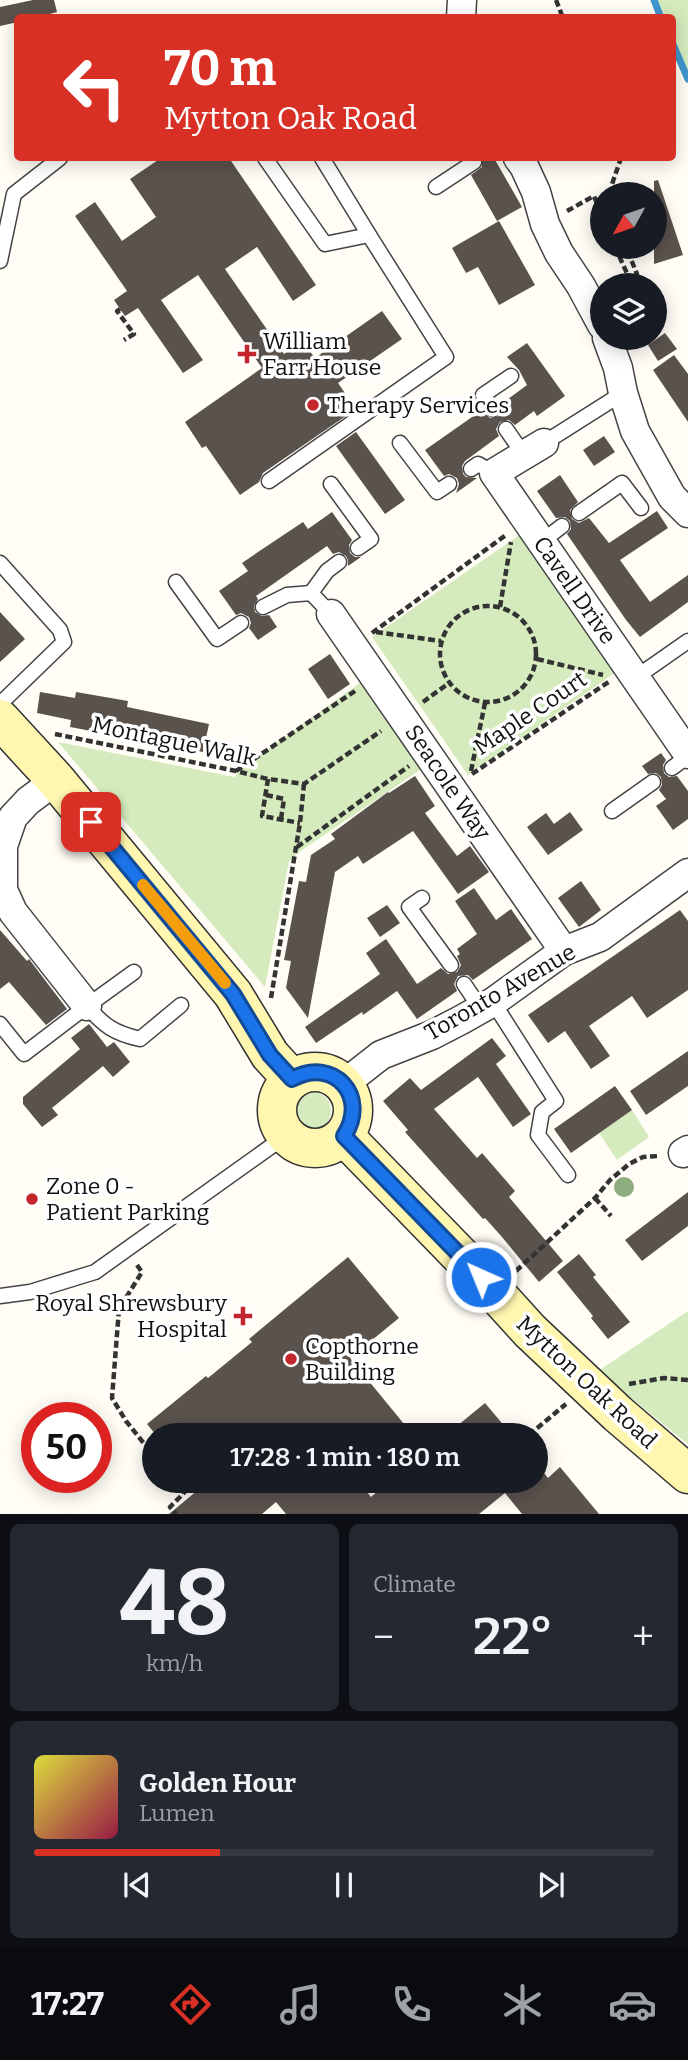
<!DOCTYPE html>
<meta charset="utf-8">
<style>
:root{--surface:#171b24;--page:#242831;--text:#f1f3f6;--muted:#9ea1a6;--line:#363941;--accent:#d93025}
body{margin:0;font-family:Bitter,serif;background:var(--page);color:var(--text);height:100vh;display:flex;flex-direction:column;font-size:26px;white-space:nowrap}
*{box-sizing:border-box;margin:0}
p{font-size:23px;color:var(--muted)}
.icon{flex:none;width:38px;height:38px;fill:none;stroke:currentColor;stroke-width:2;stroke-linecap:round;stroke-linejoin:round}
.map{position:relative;height:1514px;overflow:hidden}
.details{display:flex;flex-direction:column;gap:10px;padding:10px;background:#0d0f14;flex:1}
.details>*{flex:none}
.banner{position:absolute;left:14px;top:14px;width:662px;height:147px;border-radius:7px;box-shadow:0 4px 18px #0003;background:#d93025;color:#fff;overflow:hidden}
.needle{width:46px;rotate:230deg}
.tools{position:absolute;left:590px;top:182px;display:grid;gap:14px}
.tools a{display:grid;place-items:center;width:77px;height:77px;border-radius:50%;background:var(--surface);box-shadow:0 4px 18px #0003;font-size:35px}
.speed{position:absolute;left:21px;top:1402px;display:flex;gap:14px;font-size:35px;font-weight:700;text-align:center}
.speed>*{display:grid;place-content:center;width:91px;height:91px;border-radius:50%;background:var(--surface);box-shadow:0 4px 18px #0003;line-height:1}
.speed .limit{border:10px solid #d22;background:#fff;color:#111}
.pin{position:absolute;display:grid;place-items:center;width:60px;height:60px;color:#fff;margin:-30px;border-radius:14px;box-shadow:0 4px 10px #0006}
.me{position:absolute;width:77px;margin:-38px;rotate:316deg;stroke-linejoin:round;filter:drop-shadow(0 0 5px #0008)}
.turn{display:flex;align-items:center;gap:24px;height:147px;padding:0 35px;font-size:32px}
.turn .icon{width:91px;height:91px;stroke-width:2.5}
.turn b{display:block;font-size:49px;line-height:60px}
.big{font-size:52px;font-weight:600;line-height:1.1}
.details .tile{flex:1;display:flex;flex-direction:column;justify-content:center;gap:10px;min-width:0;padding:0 24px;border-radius:10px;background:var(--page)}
.details .dial{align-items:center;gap:0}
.dial b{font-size:91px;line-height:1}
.song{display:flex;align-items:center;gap:21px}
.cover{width:84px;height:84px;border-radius:10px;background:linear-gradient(135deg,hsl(60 70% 55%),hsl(340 70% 35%))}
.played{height:7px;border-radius:4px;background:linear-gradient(90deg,var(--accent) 30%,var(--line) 30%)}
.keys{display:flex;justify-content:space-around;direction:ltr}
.heat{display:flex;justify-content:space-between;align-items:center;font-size:38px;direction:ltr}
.details .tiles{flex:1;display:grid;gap:10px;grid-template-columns:1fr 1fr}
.tile:last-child{grid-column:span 2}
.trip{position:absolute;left:142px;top:1423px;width:406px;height:70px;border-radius:35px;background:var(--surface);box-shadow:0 4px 18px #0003;font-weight:600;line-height:70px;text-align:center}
.tab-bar{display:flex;height:112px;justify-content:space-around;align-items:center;background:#090b0e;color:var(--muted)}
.tab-bar .icon{width:49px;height:49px}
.tab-bar .current{color:var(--accent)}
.tab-bar b{font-size:32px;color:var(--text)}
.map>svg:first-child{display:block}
.green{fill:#d5ebbd}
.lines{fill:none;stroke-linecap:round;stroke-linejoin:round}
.stream{stroke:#3f96cf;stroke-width:7}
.building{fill:#5a524d}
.lane-casing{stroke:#444;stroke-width:17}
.street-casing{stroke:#444;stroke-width:31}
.secondary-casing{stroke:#333;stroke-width:41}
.path{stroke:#333;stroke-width:4.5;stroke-dasharray:7 3.5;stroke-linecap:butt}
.lane{stroke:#fff;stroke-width:14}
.street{stroke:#fff;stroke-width:28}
.secondary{stroke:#fff6b0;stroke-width:38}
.tree{fill:#8dad7f}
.route-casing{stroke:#114b97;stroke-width:18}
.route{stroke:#1a73e8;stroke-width:12}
.slow{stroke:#f59e0b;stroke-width:12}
.poi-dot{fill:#c4262e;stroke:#fff;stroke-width:2.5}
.labels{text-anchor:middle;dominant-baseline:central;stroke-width:7;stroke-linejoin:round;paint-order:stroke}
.poi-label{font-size:23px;fill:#111;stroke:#fff;text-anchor:start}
.street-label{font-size:23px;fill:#111;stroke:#fff}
</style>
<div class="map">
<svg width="688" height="1514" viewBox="0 0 688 1514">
<rect width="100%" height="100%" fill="#fffdf5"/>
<g class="green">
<polygon points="654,0 688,0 688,79 672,42 672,18 661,17"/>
<polygon points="521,534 616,672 468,775 372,637"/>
<polygon points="361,682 420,770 302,850 289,861 265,987 58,742 234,777 246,765"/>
<circle cx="312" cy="1111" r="19"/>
<polygon points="632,1110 649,1137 617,1160 599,1133"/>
<polygon points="688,1311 688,1444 598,1371"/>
</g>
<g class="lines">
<g class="stream">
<polyline points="654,0 661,18"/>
<polyline points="672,42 688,79"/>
</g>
</g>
<g class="building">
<polygon points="33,0 54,0 57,12 35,18 18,18 18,22 0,26 0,7"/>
<polygon points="161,158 229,158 316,285 293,301 257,247 225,269 284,354 302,341 315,358 382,311 402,339 338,383 356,409 263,473 259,482 240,495 206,446 202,448 185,422 262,368 198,275 161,300 203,360 183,373 138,308 125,316 120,309 114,300 127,291 75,216 95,202 122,241 156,217 130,179"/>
<polygon points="482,158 494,158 522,207 497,221 471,175 482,167"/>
<polygon points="658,180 683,255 654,264 654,181"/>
<polygon points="499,221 535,285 499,305 478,267 466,273 452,248"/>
<polygon points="665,333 677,349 658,361 648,345"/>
<polygon points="527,343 565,396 537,416 534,411 515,425 509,420 500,422 496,429 499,436 465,461 462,466 463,474 466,477 477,478 456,493 459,484 457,478 449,474 444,476 425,450 482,410 490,418 499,416 503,409 501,404 527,385 519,370 507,357"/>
<polygon points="674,355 688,374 688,422 653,370"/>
<polygon points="356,432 405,500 385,514 336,446"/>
<polygon points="604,436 615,452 594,466 583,450"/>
<polygon points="560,475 578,502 570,510 572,519 579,523 589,518 609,543 657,511 668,528 620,560 650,602 688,575 688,602 640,637 626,620 567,534 571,529 570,521 565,517 556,518 537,491"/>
<polygon points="332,512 352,540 349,545 350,553 355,557 361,557 348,566 348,560 346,556 339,552 333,554 327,546 256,596 258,599 254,606 255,612 262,616 269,615 277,627 258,640 249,628 251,623 249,617 241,613 236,615 219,591 248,571 242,563 258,552 303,522 308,529"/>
<polygon points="0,612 25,639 0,662"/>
<polygon points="330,654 350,684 328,699 308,669"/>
<polygon points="40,692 75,698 76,692 128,701 127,707 209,724 203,752 70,727 71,720 37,713"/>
<polygon points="661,753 666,760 663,765 664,773 669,777 677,776 688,791 688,819 673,830 656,806 666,799 659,790 662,785 661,777 656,773 648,774 642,766"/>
<polygon points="415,776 435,806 425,813 457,856 470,846 489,872 458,894 413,831 363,864 358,856 335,872 308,1018 286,988 291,961 284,960 299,881 306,882 311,855 335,839 331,834 388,792 389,793"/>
<polygon points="570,812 583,830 548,855 527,827 546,813 554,824"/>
<polygon points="581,881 601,910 579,927 558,898"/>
<polygon points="474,888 496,920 511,909 532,939 473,980 468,975 458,976 454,984 457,991 417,1019 397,991 363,1015 362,1012 316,1043 305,1027 380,974 366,953 386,939 417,984 441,968 448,974 457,972 461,965 457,956 460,954 457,949 477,934 455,901"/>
<polygon points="387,905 400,923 380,937 367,918"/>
<polygon points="680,910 688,921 688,990 647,1018 632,996 589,1026 610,1056 591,1069 565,1031 548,1043 528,1015"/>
<polygon points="0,930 27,961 29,959 67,1009 46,1025 9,982 0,989"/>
<polygon points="89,1024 107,1047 114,1042 130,1062 113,1077 103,1066 52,1108 58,1115 42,1127 23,1104 23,1097 80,1049 71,1038"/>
<polygon points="492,1038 506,1056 496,1064 531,1114 513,1127 478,1077 434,1109 477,1158 482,1153 515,1191 509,1197 563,1261 539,1282 502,1237 485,1218 483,1219 405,1132 408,1130 383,1101 410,1078 421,1090"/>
<polygon points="688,1051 688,1086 646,1115 630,1091"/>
<polygon points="615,1086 632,1110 571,1153 554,1129"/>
<polygon points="688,1192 688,1226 642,1261 625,1240"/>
<polygon points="579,1254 596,1275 593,1277 630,1322 608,1339 591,1318 593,1316 557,1272"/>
<polygon points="348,1257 399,1318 350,1358 413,1435 156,1435 147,1424 206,1376 208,1378 252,1342 249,1339"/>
<polygon points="485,1403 512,1435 446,1435"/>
<polygon points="536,1463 548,1478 560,1467 599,1514 522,1514 505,1493 479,1514 286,1514 276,1502 262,1514 169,1514 210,1480 357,1480 371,1497 391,1480 536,1480"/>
</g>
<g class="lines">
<g class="lane-casing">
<g id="lane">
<polyline points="265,158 325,244 369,235 446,357 269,481"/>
<polyline points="322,158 369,235"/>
<polyline points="436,187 474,162"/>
<polyline points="0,261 14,194 60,158"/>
<polyline points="493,409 483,395 511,376"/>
<polyline points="506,429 524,455"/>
<polyline points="400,443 437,492 449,484"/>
<polyline points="544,443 623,393"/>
<polyline points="471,469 478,464 494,473"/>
<polyline points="331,484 371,539 358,548"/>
<polyline points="579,513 622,483 641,508"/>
<polyline points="541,542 562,526"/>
<polyline points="0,563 60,630 64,642 0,704"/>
<polyline points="176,582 217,639 241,623"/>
<polyline points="311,593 327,571 339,562"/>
<polyline points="263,607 287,595 311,593 331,614"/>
<polyline points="635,678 688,641"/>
<polyline points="672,768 688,756"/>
<polyline points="612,811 653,782"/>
<polyline points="422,898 409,907 451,965"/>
<polyline points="464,984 481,1009"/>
<polyline points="493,1002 556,1101 542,1112 538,1135 568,1175"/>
<polyline points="87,1006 134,972"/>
<path d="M0,1024L24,1054L87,1006C104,1026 114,1033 140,1039L181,1005"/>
<polyline points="0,1296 30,1292 95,1272 287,1135"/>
</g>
</g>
<g class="street-casing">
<g id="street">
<polyline points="461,18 462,0"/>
<polyline points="518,158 524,166 536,192 545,224 559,253 581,286 602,325"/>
<polyline points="607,338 618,368 623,393 635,431 672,497 688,513"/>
<polyline points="544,443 494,473 688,754"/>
<polyline points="331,614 564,951"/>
<polyline points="56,780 28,801 13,817 3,846 3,890 13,912 87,1006"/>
<polyline points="344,1084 381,1055 432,1035 461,1020 493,1002 564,951 600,937 688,873"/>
<polyline points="683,1153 688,1150"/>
</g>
</g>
<g class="secondary-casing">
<g id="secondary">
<polyline points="0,719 56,780 233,994 270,1055 292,1079"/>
<circle cx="315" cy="1110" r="38"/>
<polyline points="344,1136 481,1277 530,1331 618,1414 688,1474"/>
</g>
</g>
<g class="path">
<polyline points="556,0 563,18"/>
<polyline points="611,194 611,187 621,158"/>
<polyline points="567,211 594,196 602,216"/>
<polyline points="615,247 630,280 637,274 626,247"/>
<polyline points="120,309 117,311 134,334 124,340"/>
<circle cx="488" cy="654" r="48"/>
<polyline points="500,607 511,542"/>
<polyline points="376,632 441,641"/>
<polyline points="372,633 506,535"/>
<polyline points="537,659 603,675"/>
<polyline points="423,702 449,683"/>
<polyline points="55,734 236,771 268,779 304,784 381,731"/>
<polyline points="236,771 355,691"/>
<polyline points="471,771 485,703"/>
<polyline points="472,774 610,681"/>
<polyline points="268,779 262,816 300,823"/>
<polyline points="266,795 284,799 281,819"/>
<polyline points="297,847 409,766"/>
<polyline points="271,998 300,823 304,784"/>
<polyline points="595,1198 611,1216"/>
<polyline points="137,1265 142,1272 119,1309 112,1398 126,1421 154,1456"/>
<polyline points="516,1271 595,1198 610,1180 629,1164 643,1157 659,1156"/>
<polyline points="629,1384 664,1378 688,1380"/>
<polyline points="529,1435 566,1404"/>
<polyline points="174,1480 184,1493 170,1507 176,1514"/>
</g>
<use href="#lane" class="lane"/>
<use href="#street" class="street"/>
<use href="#secondary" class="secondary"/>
</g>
<circle class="tree" cx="624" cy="1187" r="10"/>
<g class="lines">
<g class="route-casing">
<path id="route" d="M91,822L233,994L270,1055L292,1079C333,1056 370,1096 344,1136L481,1277"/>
</g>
<use href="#route" class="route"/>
<polyline class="slow" points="143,885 225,983"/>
</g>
<g class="poi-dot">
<path d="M243.5 343.5h7v7h7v7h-7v7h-7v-7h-7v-7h7z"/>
<circle cx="313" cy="405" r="7"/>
<circle cx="32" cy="1199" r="7"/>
<path d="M239.5 1305.5h7v7h7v7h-7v7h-7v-7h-7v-7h7z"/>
<circle cx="291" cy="1359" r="7"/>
</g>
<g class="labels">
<g class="poi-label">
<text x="263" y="341">William<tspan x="263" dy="26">Farr House</tspan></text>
<text x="327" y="405">Therapy Services</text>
<text x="46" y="1186">Zone 0 -<tspan x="46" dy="26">Patient Parking</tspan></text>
<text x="227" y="1303" text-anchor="end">Royal Shrewsbury<tspan x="227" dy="26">Hospital</tspan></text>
<text x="305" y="1346">Copthorne<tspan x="305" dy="26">Building</tspan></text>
</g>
<g class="street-label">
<text transform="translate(575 590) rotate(55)">Cavell Drive</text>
<text transform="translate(530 713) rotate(-34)">Maple Court</text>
<text transform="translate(174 741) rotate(12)">Montague Walk</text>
<text transform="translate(448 782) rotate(56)">Seacole Way</text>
<text transform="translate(500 992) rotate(-30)">Toronto Avenue</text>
<text transform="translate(587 1382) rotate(43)">Mytton Oak Road</text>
</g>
</g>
</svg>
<div class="tools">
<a><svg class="needle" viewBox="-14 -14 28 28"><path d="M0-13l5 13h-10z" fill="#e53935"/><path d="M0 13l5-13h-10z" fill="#9ea1a6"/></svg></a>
<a><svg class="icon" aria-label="layers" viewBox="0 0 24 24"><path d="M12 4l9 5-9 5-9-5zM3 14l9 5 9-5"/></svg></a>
</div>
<div class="speed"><div class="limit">50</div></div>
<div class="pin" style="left:91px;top:822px;background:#d93025"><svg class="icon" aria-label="arrive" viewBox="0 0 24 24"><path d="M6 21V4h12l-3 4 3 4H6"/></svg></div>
<svg class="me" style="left:481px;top:1277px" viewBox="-20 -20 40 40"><circle r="17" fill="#1a73e8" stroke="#fff" stroke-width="3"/><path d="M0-11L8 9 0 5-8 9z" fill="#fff"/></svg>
<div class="trip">17:28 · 1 min · 180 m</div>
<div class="banner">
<div class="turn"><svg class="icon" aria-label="left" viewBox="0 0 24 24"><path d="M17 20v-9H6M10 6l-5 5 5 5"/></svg><div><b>70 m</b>Mytton Oak Road</div></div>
</div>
</div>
<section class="details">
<div class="tiles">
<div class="tile dial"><b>48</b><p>km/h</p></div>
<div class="tile"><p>Climate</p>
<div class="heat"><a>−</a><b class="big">22°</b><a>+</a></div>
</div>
<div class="tile">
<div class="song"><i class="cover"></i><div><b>Golden Hour</b><p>Lumen</p></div></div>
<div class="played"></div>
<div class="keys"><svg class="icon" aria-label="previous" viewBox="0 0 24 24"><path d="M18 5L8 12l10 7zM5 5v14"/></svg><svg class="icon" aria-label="pause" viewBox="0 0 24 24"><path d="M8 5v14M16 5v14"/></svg><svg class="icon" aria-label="next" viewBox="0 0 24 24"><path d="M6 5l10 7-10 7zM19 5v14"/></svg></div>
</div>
</div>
</section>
<nav class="tab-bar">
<b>17:27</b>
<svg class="icon current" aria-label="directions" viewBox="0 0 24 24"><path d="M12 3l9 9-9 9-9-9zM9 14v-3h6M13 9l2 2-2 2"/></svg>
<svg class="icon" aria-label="music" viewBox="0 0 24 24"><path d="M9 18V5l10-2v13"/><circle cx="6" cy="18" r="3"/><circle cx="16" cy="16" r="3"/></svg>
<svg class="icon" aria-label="phone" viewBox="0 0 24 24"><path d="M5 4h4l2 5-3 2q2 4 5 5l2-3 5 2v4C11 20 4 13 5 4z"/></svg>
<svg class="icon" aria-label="climate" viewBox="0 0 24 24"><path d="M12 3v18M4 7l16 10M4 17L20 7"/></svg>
<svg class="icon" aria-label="car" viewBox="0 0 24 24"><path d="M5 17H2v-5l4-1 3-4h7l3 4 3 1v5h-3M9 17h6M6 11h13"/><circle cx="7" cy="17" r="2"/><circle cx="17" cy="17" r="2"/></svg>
</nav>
